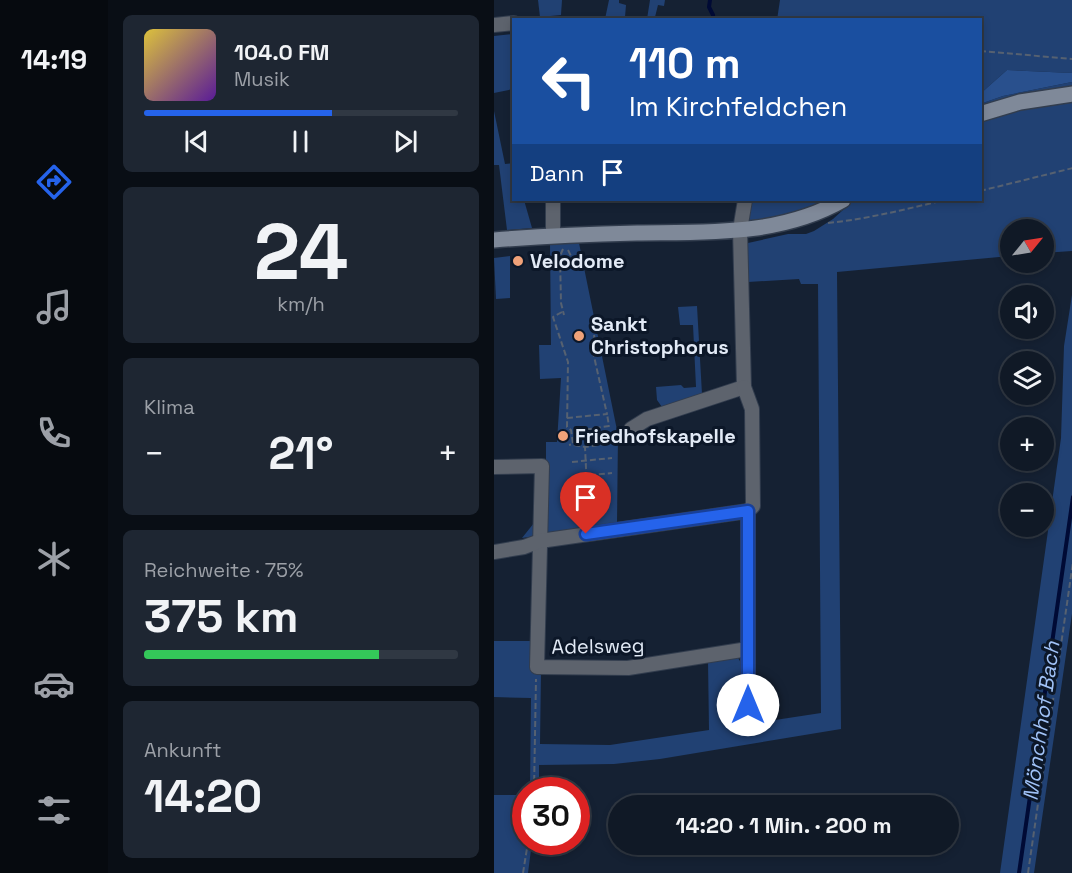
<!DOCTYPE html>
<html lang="de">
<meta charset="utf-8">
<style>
:root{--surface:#101926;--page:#1e2632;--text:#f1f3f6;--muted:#9ca0a7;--line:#303843;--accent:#2563eb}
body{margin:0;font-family:"Space Grotesk",sans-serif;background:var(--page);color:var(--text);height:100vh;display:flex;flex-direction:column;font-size:22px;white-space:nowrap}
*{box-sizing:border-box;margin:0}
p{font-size:20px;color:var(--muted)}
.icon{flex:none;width:33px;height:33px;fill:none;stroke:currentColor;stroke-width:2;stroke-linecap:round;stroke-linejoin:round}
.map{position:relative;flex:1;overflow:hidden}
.sheet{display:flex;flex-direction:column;gap:15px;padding:15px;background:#090e15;width:386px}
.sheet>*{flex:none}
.guide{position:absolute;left:18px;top:18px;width:470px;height:183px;border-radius:0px;box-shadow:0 3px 9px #0003,0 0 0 2px var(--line);background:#1a4fa0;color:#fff;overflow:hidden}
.needle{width:39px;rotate:60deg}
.controls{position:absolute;left:506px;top:219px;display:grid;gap:12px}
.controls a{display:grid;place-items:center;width:54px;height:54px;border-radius:50%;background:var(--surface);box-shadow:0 3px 9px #0003,0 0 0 2px var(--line);font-size:30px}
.speed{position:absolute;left:18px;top:777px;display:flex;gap:12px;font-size:30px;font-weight:700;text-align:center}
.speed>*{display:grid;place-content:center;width:78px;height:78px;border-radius:50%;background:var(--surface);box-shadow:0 3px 9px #0003,0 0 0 2px var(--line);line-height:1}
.speed .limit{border:9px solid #d22;background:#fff;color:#111}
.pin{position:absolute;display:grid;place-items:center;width:51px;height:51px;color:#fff;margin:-62px -26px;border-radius:50% 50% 50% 0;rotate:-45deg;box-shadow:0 0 6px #0007}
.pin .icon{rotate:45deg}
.me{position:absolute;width:66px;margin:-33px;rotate:0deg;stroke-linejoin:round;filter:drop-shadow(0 0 4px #0008)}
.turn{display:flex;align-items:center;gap:21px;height:126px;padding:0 18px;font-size:27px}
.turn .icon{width:78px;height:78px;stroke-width:2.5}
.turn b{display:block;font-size:42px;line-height:51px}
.then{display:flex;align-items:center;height:57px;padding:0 18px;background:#0003;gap:12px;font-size:22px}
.big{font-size:45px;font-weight:700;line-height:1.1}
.sheet .tile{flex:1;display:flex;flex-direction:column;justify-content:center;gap:9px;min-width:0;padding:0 21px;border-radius:9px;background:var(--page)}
.sheet .dial{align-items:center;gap:0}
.dial b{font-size:78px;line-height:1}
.song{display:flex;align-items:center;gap:18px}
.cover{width:72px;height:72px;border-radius:9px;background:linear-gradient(135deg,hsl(50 70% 55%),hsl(270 70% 35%))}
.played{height:6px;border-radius:3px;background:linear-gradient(90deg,var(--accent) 60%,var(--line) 60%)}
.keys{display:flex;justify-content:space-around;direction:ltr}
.heat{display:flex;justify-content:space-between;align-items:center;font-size:33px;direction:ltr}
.charge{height:9px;border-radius:4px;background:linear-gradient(90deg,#34c759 75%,var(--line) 0)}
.trip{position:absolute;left:114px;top:795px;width:351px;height:60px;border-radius:30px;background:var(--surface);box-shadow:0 3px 9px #0003,0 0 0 2px var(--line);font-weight:700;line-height:60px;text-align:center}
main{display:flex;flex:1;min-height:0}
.tab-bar{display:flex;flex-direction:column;width:108px;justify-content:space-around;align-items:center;background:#060a0f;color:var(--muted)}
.tab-bar .icon{width:42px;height:42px}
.tab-bar .current{color:var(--accent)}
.tab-bar b{font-size:27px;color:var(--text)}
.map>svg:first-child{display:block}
.green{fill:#214173}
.forest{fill:#29508d}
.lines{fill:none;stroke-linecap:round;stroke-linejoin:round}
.stream{stroke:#000a35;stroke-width:4}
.street-casing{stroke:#323d4e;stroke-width:16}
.secondary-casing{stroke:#323d4e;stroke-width:18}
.path{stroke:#566171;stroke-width:2;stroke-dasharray:6 3;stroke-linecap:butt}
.street{stroke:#5d636d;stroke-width:14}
.secondary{stroke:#7f8999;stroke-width:15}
.route-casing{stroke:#184099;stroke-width:15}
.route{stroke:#2563eb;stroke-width:10}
.poi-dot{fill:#f0a279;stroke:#0c1728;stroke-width:2}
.labels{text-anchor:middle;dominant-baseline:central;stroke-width:6;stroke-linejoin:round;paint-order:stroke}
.poi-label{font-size:20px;font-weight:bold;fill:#e2eaf6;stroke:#0c1728;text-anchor:start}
.street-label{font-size:20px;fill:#e2eaf6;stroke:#0c1728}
.water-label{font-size:21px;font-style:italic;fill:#a0c2f7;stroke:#0c1728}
</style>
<main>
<nav class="tab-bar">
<b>14:19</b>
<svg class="icon current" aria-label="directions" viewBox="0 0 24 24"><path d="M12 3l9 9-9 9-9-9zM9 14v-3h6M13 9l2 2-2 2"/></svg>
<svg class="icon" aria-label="music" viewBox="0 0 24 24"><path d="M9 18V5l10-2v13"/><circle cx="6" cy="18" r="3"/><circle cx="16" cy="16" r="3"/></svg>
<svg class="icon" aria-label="phone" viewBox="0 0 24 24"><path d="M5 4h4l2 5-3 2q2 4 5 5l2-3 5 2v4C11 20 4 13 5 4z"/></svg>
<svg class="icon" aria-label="climate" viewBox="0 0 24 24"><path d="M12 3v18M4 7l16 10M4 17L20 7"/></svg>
<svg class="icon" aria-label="car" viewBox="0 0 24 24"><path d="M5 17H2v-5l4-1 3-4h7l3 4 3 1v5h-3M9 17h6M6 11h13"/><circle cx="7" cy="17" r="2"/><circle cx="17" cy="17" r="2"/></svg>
<svg class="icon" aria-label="filters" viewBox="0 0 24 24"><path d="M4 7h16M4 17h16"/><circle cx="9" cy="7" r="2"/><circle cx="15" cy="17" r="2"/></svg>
</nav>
<section class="sheet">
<div class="tile">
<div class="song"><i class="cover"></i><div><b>104.0 FM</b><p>Musik</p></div></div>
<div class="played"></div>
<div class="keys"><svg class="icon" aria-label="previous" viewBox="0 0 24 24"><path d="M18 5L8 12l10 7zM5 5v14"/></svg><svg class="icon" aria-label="pause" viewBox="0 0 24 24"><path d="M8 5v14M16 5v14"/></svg><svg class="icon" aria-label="next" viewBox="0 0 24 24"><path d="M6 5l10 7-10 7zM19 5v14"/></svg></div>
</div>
<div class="tile dial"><b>24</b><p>km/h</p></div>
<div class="tile"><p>Klima</p>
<div class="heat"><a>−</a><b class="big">21°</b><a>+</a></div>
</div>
<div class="tile"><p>Reichweite · 75%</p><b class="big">375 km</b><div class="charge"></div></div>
<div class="tile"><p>Ankunft</p><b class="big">14:20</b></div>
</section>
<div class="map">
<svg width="579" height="873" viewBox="0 0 579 873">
<rect width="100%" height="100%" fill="#152133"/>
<g class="green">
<polygon points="44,0 68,0 67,15 46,17"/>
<polygon points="115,0 125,0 125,3 132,5 131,17 111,19"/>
<polygon points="156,0 171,0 170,6 164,5 161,17 167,19 153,19"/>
<polygon points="286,0 578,0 578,73 513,70 486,94 486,20 381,20 380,18 378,20 283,20"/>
<polygon points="19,34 19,89 0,93 0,36"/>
<polygon points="578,82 578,88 486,108 486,104 509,96"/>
<polygon points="578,100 578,251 549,253 549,230 516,230 516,256 343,272 347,729 166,759 120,764 45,765 45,790 36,790 37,698 0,697 0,641 38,641 38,672 47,673 46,744 116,745 215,730 214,661 243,656 247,663 248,725 327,713 324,284 307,284 305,279 254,282 254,243 294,234 312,234 320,231 339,219 360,200 486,200 486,120 511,111"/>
<polygon points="0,111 11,164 19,163 20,200 30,200 38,228 13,230 5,165 0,165"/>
<polygon points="255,200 339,200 301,216 254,222"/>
<polygon points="85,243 124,435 123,524 28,538 52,508 52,442 63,442 67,378 46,379 45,345 57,345 56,244"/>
<polygon points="16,256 16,298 2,299 0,258"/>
<polygon points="578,295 579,607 540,873 506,873 567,438 570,346"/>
<polygon points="203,306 208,394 168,407 163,400 162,387 187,385 190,388 202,387 199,325 186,325 184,307"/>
<polygon points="0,795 31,795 32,842 38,842 34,873 0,873"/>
</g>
<polygon class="forest" points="513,70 578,73 578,82 509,96 486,104 486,94"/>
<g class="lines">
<g class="stream">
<polyline points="216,0 215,7 219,15"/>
<polyline points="525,873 579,497"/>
</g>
<g class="street-casing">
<g id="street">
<polyline points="0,25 20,23"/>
<polyline points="59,235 59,200"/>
<polyline points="137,429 153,419 250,387 246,230 251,200"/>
<polyline points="0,467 48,466 43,667 134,668 254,649"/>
<polyline points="0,552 30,547 46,541 254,511 259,506 258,409 250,387"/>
<polyline points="254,724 254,511"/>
</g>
</g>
<g class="secondary-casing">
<g id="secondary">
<polyline points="486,114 526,102 579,94"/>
<path d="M0,240C48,236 95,234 143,233C213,232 286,236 349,200"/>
</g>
</g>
<g class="path">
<polyline points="486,51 579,59"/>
<polyline points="486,191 579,168"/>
<path d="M334,223C374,219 412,209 451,200"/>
<polyline points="69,249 66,256 67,303 70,315"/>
<polyline points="74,250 78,258"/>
<polyline points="68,312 59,317 74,362 73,427 77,430 79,444 75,445"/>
<polyline points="73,418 113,414 99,352 99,345 101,342 100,335"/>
<polyline points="83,431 115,426 113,414"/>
<polyline points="80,445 91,447 124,442"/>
<polyline points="78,462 118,458"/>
<polyline points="78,477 118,473"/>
<polyline points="77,491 93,489 91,447"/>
<polyline points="40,790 42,679"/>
<polyline points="29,873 34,842"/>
<polyline points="534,873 579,562"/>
</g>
<use href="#street" class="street"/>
<use href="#secondary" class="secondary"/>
</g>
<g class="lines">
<g class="route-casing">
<polyline id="route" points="92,534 254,511 254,705"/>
</g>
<use href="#route" class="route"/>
</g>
<g class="poi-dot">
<circle cx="24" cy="261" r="6"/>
<circle cx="85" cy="336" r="6"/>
<circle cx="69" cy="436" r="6"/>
</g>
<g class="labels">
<g class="poi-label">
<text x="36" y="261">Velodome</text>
<text x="97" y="324">Sankt<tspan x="97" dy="23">Christophorus</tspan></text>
<text x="81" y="436">Friedhofskapelle</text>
</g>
<g class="street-label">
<text transform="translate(104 646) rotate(-1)">Adelsweg</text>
</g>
<g class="water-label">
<text transform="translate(547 721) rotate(-82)">Mönchhof Bach</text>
</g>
</g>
</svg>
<div class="controls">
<a><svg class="needle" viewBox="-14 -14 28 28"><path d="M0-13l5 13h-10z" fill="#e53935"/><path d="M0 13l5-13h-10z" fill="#9ca0a7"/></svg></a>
<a><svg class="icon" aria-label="sound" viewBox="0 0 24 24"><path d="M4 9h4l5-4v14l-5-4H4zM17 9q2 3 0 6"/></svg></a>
<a><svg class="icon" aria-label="layers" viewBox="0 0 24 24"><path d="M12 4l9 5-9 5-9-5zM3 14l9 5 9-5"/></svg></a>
<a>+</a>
<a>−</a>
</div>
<div class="speed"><div class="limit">30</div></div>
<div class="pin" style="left:92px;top:534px;background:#d93025"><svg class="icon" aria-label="arrive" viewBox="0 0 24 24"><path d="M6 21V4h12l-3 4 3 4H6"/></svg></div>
<svg class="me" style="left:254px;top:705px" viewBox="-20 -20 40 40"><circle r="19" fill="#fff"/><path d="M0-13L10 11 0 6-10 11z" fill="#2563eb"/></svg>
<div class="trip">14:20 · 1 Min. · 200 m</div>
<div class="guide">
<div class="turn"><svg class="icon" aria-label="left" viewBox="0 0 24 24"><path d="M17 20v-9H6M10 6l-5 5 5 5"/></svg><div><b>110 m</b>Im Kirchfeldchen</div></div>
<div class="then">Dann<svg class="icon" aria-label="arrive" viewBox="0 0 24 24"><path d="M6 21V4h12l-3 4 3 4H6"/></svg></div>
</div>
</div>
</main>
